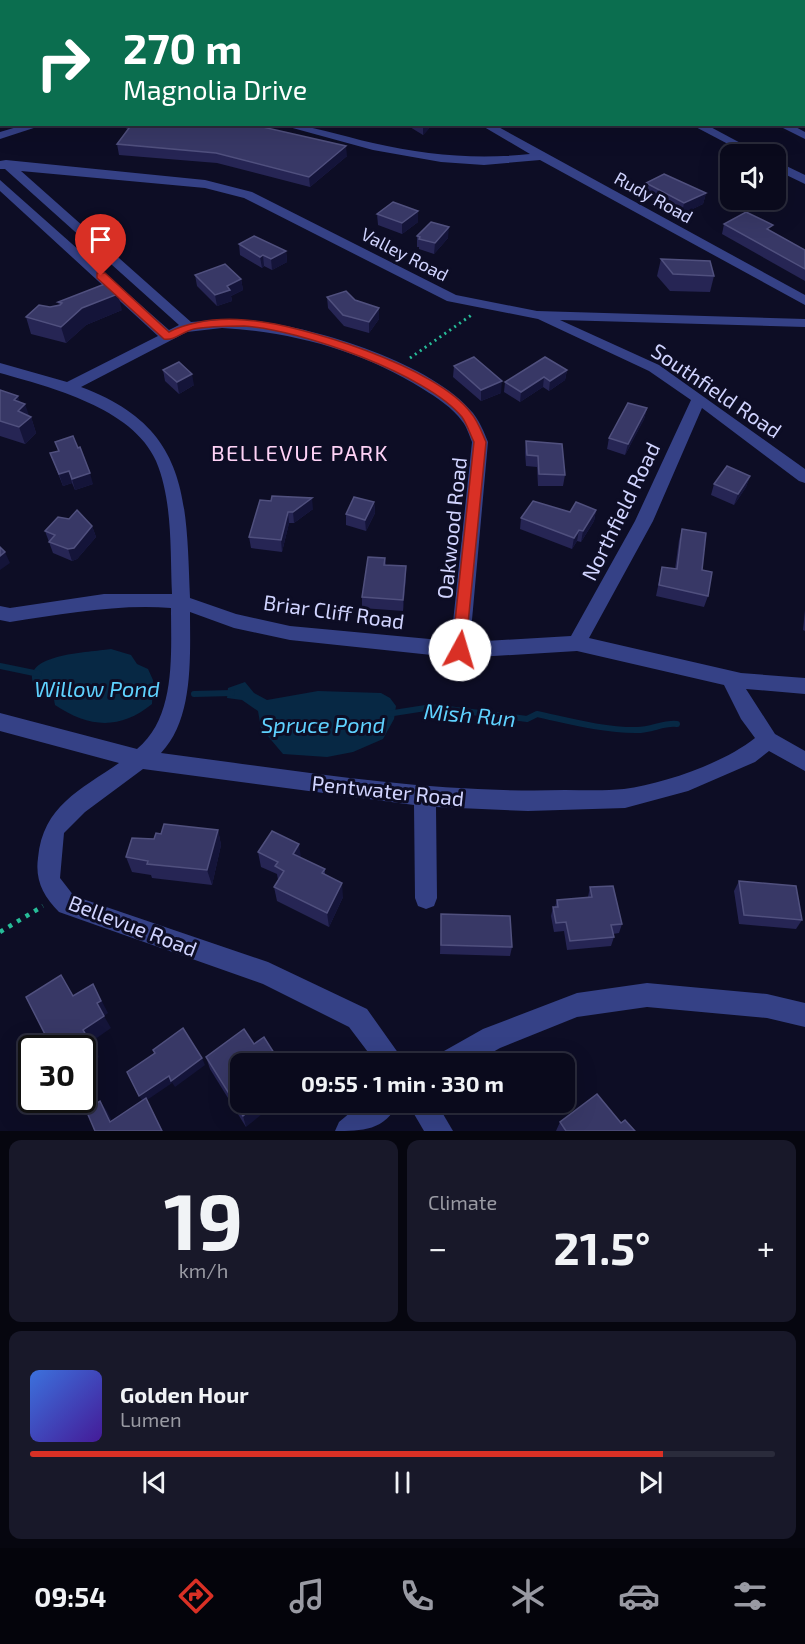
<!DOCTYPE html>
<meta charset="utf-8">
<style>
:root{--surface:#0a0a1c;--page:#181829;--text:#f1f3f6;--muted:#999aa3;--line:#2a2b3b;--accent:#d93025}
body{margin:0;font-family:"Exo 2",sans-serif;background:var(--page);color:var(--text);height:100vh;display:flex;flex-direction:column;font-size:22px;white-space:nowrap}
*{box-sizing:border-box;margin:0}
p{font-size:20px;color:var(--muted)}
.icon{flex:none;width:33px;height:33px;fill:none;stroke:currentColor;stroke-width:2;stroke-linecap:round;stroke-linejoin:round}
.map{position:relative;height:1131px;overflow:hidden}
.sheet{display:flex;flex-direction:column;gap:9px;padding:9px;background:#06060f;flex:1}
.sheet>*{flex:none}
.banner{position:absolute;left:0px;top:0px;width:806px;height:126px;box-shadow:0 6px 24px #0002,0 0 0 2px var(--line);background:#0b6e4f;color:#fff;overflow:hidden}
.tools{position:absolute;left:720px;top:144px;display:grid;gap:12px}
.tools a{display:grid;place-items:center;width:66px;height:66px;border-radius:12px;background:var(--surface);box-shadow:0 6px 24px #0002,0 0 0 2px var(--line);font-size:30px}
.speed{position:absolute;left:18px;top:1035px;display:flex;gap:12px;font-size:30px;font-weight:700;text-align:center}
.speed>*{display:grid;place-content:center;width:78px;height:78px;border-radius:50%;background:var(--surface);box-shadow:0 6px 24px #0002,0 0 0 2px var(--line);line-height:1}
.speed .limit{border:3px solid #111;border-radius:9px;background:#fff;color:#111}
.pin{position:absolute;display:grid;place-items:center;width:51px;height:51px;color:#fff;margin:-62px -26px;border-radius:50% 50% 50% 0;rotate:-45deg;box-shadow:0 0 6px #0007}
.pin .icon{rotate:45deg}
.me{position:absolute;width:66px;margin:-33px;rotate:6deg;stroke-linejoin:round;filter:drop-shadow(0 0 4px #0008)}
.turn{display:flex;align-items:center;gap:21px;height:126px;padding:0 24px;font-size:27px}
.turn .icon{width:78px;height:78px;stroke-width:2.5}
.turn b{display:block;font-size:42px;line-height:51px}
.big{font-size:45px;font-weight:700;line-height:1.1}
.sheet .tile{flex:1;display:flex;flex-direction:column;justify-content:center;gap:9px;min-width:0;padding:0 21px;border-radius:12px;background:var(--page)}
.sheet .dial{align-items:center;gap:0}
.dial b{font-size:78px;line-height:1}
.song{display:flex;align-items:center;gap:18px}
.cover{width:72px;height:72px;border-radius:9px;background:linear-gradient(135deg,hsl(220 70% 55%),hsl(260 70% 35%))}
.played{height:6px;border-radius:3px;background:linear-gradient(90deg,var(--accent) 85%,var(--line) 85%)}
.keys{display:flex;justify-content:space-around;direction:ltr}
.heat{display:flex;justify-content:space-between;align-items:center;font-size:33px;direction:ltr}
.sheet .tiles{flex:1;display:grid;gap:9px;grid-template-columns:1fr 1fr}
.tile:last-child{grid-column:span 2}
.trip{position:absolute;left:230px;top:1053px;width:345px;height:60px;border-radius:12px;background:var(--surface);box-shadow:0 6px 24px #0002,0 0 0 2px var(--line);font-weight:700;line-height:60px;text-align:center}
.dock{display:flex;height:96px;justify-content:space-around;align-items:center;background:#04040b;color:var(--muted)}
.dock .icon{width:42px;height:42px}
.dock .current{color:var(--accent)}
.dock b{font-size:27px;color:var(--text)}
.map>svg:first-child{display:block}
.water{fill:#072844}
.lines{fill:none;stroke-linecap:round;stroke-linejoin:round}
.stream{stroke:#072844;stroke-width:6}
.path-far1{stroke:#27bc98;stroke-width:3;stroke-dasharray:2 4;stroke-linecap:butt}
.path{stroke:#27bc98;stroke-width:4.5;stroke-dasharray:4 6;stroke-linecap:butt}
.minor{fill:#354186;fill-rule:evenodd}
.wall{fill:#262554}
.shaded-wall{fill:#141439}
.building{fill:#383866;stroke:#50507e;stroke-width:1.5}
.route{fill:#d93025;stroke:#8d1f18;stroke-width:1.5}
.labels{text-anchor:middle;dominant-baseline:central;stroke-width:6;stroke-linejoin:round;paint-order:stroke}
.far-street-label{font-size:18px;fill:#d1d4ff;stroke:#0d0d25}
.street-label{font-size:21px;fill:#d1d4ff;stroke:#0d0d25}
.neighbourhood-label{font-size:22px;letter-spacing:1.5px;fill:#ffd3f7;stroke:#0d0d25}
.water-label{font-size:22px;font-style:italic;fill:#5fd2ff;stroke:#0d0d25}
</style>
<div class="map">
<svg width="805" height="1131" viewBox="0 0 805 1131">
<rect width="100%" height="100%" fill="#0d0d25"/>
<g class="water">
<path d="M111,649L131,655L137,664L148,669L153,680L152,704C119,731 88,727 55,705L53,694C44,691 33,689 32,678C31,653 94,652 111,649Z"/>
<polygon points="245,682 254,693 267,700 318,691 381,693 390,698 396,706 394,719 383,739 353,752 327,757 283,754 261,728 258,711 242,700 227,698 228,688"/>
</g>
<g class="lines">
<g class="stream">
<polyline points="0,666 39,674"/>
<polyline points="194,694 232,693"/>
<path d="M387,714L432,707L527,719L537,714C570,721 602,730 635,730C650,731 664,722 677,724"/>
</g>
<polyline class="path-far1" points="410,358 473,314"/>
<polyline class="path" points="0,932 43,906"/>
<g class="minor">
<polygon points="222,0 236,0 221,2"/>
<polygon points="252,0 263,0 264,2 253,2"/>
<polygon points="297,0 308,0 309,2 298,2"/>
<polygon points="443,0 454,0 455,2 444,2"/>
<polygon points="786,0 798,0 785,2"/>
<polygon points="2,1 4,2 0,8 0,2"/>
<rect x="804" y="10" width="1" height="6"/>
<rect x="0" y="31" width="2" height="7"/>
<polygon points="0,60 2,60 0,67"/>
<rect x="804" y="117" width="1" height="7"/>
<polygon points="27,124 46,124 0,139 0,132"/>
<path d="M278,124C310,124 341,136 373,143C426,155 476,160 530,154L479,124H493L805,295V305L540,160L484,165L441,162L373,150Z"/>
<polygon points="690,124 705,124 761,154 747,154"/>
<polygon points="775,124 790,124 805,132 805,139"/>
<path d="M6,160L205,180L252,192L456,295L537,311L805,319V327L560,320L659,365L805,469V483L799,481L702,408L653,521L589,638L741,673L805,678V694L746,689L775,734L805,751V771L769,751L755,762L688,791L625,808L528,811L436,807L437,898L434,906L426,909L418,906L415,898L414,805L143,769L85,812L64,833L60,878L74,896L268,962L367,1009L406,1064H377L349,1027L263,984L59,912C43,896 35,880 38,858C43,806 80,790 119,763L0,731V713L137,749C176,717 171,655 171,608C117,604 64,614 10,622L0,620V606L10,608L104,594H172C170,552 173,501 156,461C133,408 50,387 0,373V363L67,382L158,336L0,191V180L169,330L179,325L5,169H0V161ZM21,171L205,188L244,198L447,301L538,319L649,371L691,400L635,521L571,636L470,642L488,442C484,432 480,422 473,413C434,364 317,328 256,321C234,319 213,320 191,322ZM222,328C293,332 362,351 423,389C436,397 453,408 462,421C467,427 469,435 472,442L451,641L290,626L236,614L190,598C186,498 189,427 81,387L187,332ZM190,612L234,628L290,640L460,658L577,651L724,685L741,719L755,738C724,763 663,784 624,789C605,791 584,790 565,790C429,794 295,770 161,753C194,719 190,656 190,612Z"/>
<polygon points="776,161 805,175 805,184 776,170"/>
<polygon points="647,983 767,994 805,1003 805,1027 767,1018 647,1007 577,1017 500,1048 472,1064 433,1064 437,1055 483,1029 577,993"/>
<path d="M363,1102H398C386,1131 361,1131 335,1131L339,1122Z"/>
<polygon points="407,1102 436,1102 453,1131 424,1131"/>
</g>
</g>
<g class="wall">
<polygon points="160,0 222,0 224,2 162,2"/>
<polygon points="321,0 434,0 435,1 435,2 324,2"/>
<polygon points="483,0 769,0 772,2 486,2"/>
<polygon points="804,14 805,15 805,114 804,114"/>
<polygon points="122,124 250,124 347,156 310,187 217,163 119,155 117,144 128,130"/>
<polygon points="405,124 433,124 423,135"/>
<polygon points="646,183 706,193 703,204 682,214 645,193"/>
<polygon points="377,214 418,222 402,234 378,225"/>
<polygon points="724,224 771,231 805,250 805,281 722,234"/>
<polygon points="417,236 448,238 434,254 419,249 419,247 417,247"/>
<polygon points="239,244 286,251 287,262 272,270 264,266 262,268 240,255"/>
<polygon points="661,259 714,276 710,292 670,291 657,276"/>
<polygon points="195,275 241,279 243,290 231,296 232,301 217,306 197,286"/>
<polygon points="327,297 379,319 369,333 344,326 328,308"/>
<polygon points="58,302 122,310 86,325 66,343 31,334 26,317 50,307 59,305"/>
<polygon points="454,366 501,393 481,401 453,377"/>
<polygon points="163,370 194,385 179,394 165,381"/>
<polygon points="567,370 565,380 549,391 543,387 520,402 504,392 505,382"/>
<polygon points="0,390 20,403 29,416 31,417 36,433 25,444 0,436"/>
<polygon points="647,408 644,419 625,455 607,449 609,438"/>
<polygon points="526,441 565,475 563,486 538,486 537,467 526,466 525,452"/>
<polygon points="55,442 93,484 75,490 72,483 63,486 50,453 58,451"/>
<polygon points="750,476 746,487 734,505 711,495 714,484"/>
<polygon points="271,501 313,509 294,523 289,523 282,552 251,548 249,537"/>
<polygon points="374,502 375,513 366,531 346,525 346,514"/>
<polygon points="596,510 594,521 581,542 577,541 572,549 520,529 521,518 570,512"/>
<polygon points="92,526 96,537 77,559 72,561 53,553 45,531"/>
<polygon points="682,529 702,570 708,596 704,607 656,596 662,567 675,569 679,540"/>
<polygon points="385,558 386,565 406,566 406,577 403,611 362,608 362,597"/>
<polygon points="805,610 805,631 803,630"/>
<polygon points="218,830 221,845 212,885 152,878 151,875 132,872 126,857 161,834"/>
<polygon points="258,852 301,858 325,869 325,874 343,897 329,927 277,901 274,887 278,880 277,874 261,867"/>
<polygon points="739,881 802,920 796,929 739,924 734,891"/>
<polygon points="590,887 622,924 619,933 613,934 614,937 611,946 567,950 564,931 554,932 551,916 553,907 555,907 557,900 588,897"/>
<polygon points="441,914 512,947 510,956 440,954"/>
<polygon points="254,1044 246,1127 210,1069 206,1057"/>
<polygon points="560,1122 621,1123 635,1131 556,1131"/>
</g>
<g class="shaded-wall">
<polygon points="97,0 149,0 144,2 92,2"/>
<polygon points="165,0 175,0 176,1 166,2"/>
<polygon points="369,0 384,0 384,2 364,2"/>
<rect x="0" y="107" width="2" height="15"/>
<polygon points="424,124 433,124 423,135 423,125"/>
<polygon points="346,146 347,156 310,187 309,177"/>
<polygon points="706,193 703,204 682,214 684,203"/>
<polygon points="418,211 418,222 402,234 402,223"/>
<polygon points="449,227 448,238 434,254 435,243"/>
<polygon points="286,251 287,262 272,270 271,259"/>
<polygon points="263,255 264,266 262,268 260,257"/>
<polygon points="241,279 243,290 231,296 232,301 217,306 215,295 227,286"/>
<polygon points="118,294 122,310 86,325 66,343 61,327 82,308"/>
<polygon points="379,308 379,319 369,333 369,322"/>
<polygon points="567,370 565,380 549,391 550,381"/>
<polygon points="192,374 194,385 179,394 177,382"/>
<polygon points="544,377 543,387 520,402 521,392"/>
<polygon points="502,381 501,393 481,401 481,390"/>
<polygon points="18,396 22,407 25,404 30,418 31,417 36,433 25,444 19,427 14,400"/>
<polygon points="647,408 644,419 625,455 628,444"/>
<polygon points="69,471 72,483 63,486 59,474"/>
<polygon points="90,473 93,484 75,490 72,479"/>
<polygon points="750,476 746,487 734,505 738,494"/>
<polygon points="312,498 313,509 294,523 293,512"/>
<polygon points="374,502 375,513 366,531 365,520"/>
<polygon points="596,510 594,521 581,542 583,531"/>
<polygon points="288,512 289,523 282,552 281,540"/>
<polygon points="92,526 96,537 77,559 72,561 68,549"/>
<polygon points="579,530 577,541 572,549 574,538"/>
<polygon points="5,552 10,563 0,570 0,556"/>
<polygon points="406,566 406,577 403,611 403,600"/>
<polygon points="218,830 221,845 212,885 207,870"/>
<polygon points="299,844 301,858 293,854"/>
<polygon points="342,883 343,897 329,927 327,913"/>
<polygon points="93,984 108,1013 104,1016 97,1003"/>
<polygon points="104,1016 111,1028 91,1042 99,1057 82,1068 83,1030"/>
<polygon points="202,1058 205,1065 175,1087 171,1081"/>
<polygon points="169,1076 172,1083 147,1100 163,1131 162,1131 139,1096"/>
<polygon points="100,1101 107,1111 117,1131 110,1122"/>
<polygon points="260,1102 277,1102 246,1127 243,1116"/>
</g>
<g class="building">
<polygon points="38,0 97,0 92,2 40,2"/>
<polygon points="191,0 222,0 224,2 194,2"/>
<polygon points="234,0 248,0 251,2 228,2"/>
<polygon points="342,0 369,0 364,2 344,2"/>
<polygon points="385,0 434,0 435,1 432,2 386,2"/>
<polygon points="506,0 769,0 772,2 509,2"/>
<polygon points="804,14 805,15 805,100 804,100"/>
<polygon points="2,65 2,107 0,107 0,66"/>
<polygon points="132,124 250,124 346,146 309,177 216,153 117,144"/>
<polygon points="664,174 706,193 684,203 646,183"/>
<polygon points="393,202 418,211 402,223 377,214"/>
<polygon points="746,212 773,225 767,229 805,250 805,269 724,224"/>
<polygon points="431,222 449,227 435,243 419,239 420,237 417,236"/>
<polygon points="254,236 286,251 271,259 263,255 260,257 239,244"/>
<polygon points="661,259 710,261 714,276 673,274"/>
<polygon points="225,264 241,279 227,286 230,290 215,295 195,275"/>
<polygon points="110,282 118,294 82,308 61,327 26,317 39,305 50,307 60,305 62,303 58,302"/>
<polygon points="346,291 355,300 379,308 369,322 343,315 327,297"/>
<polygon points="474,357 502,381 481,390 454,366"/>
<polygon points="545,357 567,370 550,381 544,377 521,392 505,382"/>
<polygon points="179,362 192,374 177,382 163,370"/>
<polygon points="0,390 18,396 14,400 25,404 18,411 31,417 19,427 0,421"/>
<polygon points="628,403 647,408 628,444 609,438"/>
<polygon points="73,436 78,448 80,447 90,473 72,479 69,471 59,474 50,453 59,451 55,442"/>
<polygon points="526,441 562,444 565,475 539,474 538,456 527,455"/>
<polygon points="727,466 750,476 738,494 714,484"/>
<polygon points="272,496 312,498 293,512 288,512 281,540 249,537 260,500 271,501"/>
<polygon points="354,497 374,502 365,520 346,514"/>
<polygon points="533,501 570,512 576,502 596,510 583,531 579,530 574,538 521,518"/>
<polygon points="77,510 92,526 74,548 68,549 49,542 55,535 45,531 58,517 69,519"/>
<polygon points="682,529 706,533 702,570 712,572 708,596 659,585 662,567 677,569"/>
<polygon points="0,547 5,552 0,556"/>
<polygon points="368,557 385,558 384,565 406,566 403,600 362,597"/>
<polygon points="164,824 218,830 207,870 147,864 148,861 126,857 132,838 154,839 156,833 161,834"/>
<polygon points="272,831 299,844 293,854 325,869 322,873 342,883 327,913 274,887 284,871 275,866 278,862 258,852"/>
<polygon points="739,881 796,886 802,920 744,915"/>
<polygon points="613,886 622,924 611,925 614,937 570,941 566,922 556,923 553,907 558,907 557,900 592,897 590,887"/>
<polygon points="441,914 510,916 512,947 441,945"/>
<polygon points="61,975 73,996 93,984 101,1001 97,1003 104,1016 83,1030 92,1045 82,1052 82,1048 52,1048 26,997"/>
<polygon points="183,1028 202,1058 171,1081 169,1076 139,1096 127,1072 155,1053 153,1050"/>
<polygon points="244,1029 254,1044 264,1037 281,1064 240,1064 240,1102 260,1102 243,1116 206,1057"/>
<polygon points="597,1094 621,1123 625,1120 635,1131 566,1131 560,1122"/>
<polygon points="146,1098 162,1131 95,1131 86,1110 100,1101 110,1122"/>
</g>
<path class="route" d="M97,273H105L169,332C192,321 220,318 245,320C302,324 437,367 471,413C478,421 482,433 486,442L465,654H454L452,650L474,442C470,434 467,424 462,417C427,374 299,329 244,326C228,326 210,326 194,329C183,331 175,341 164,339L97,278Z"/>
<g class="labels">
<g class="far-street-label">
<text transform="translate(654 197) rotate(29)">Rudy Road</text>
<text transform="translate(405 254) rotate(27)">Valley Road</text>
</g>
<g class="street-label">
<text transform="translate(717 390) rotate(34)">Southfield Road</text>
<text transform="translate(620 511) rotate(-64)">Northfield Road</text>
<text transform="translate(451 528) rotate(-84)">Oakwood Road</text>
<text transform="translate(334 611) rotate(8)">Briar Cliff Road</text>
<text transform="translate(388 790) rotate(6)">Pentwater Road</text>
<text transform="translate(133 925) rotate(21)">Bellevue Road</text>
</g>
<g class="neighbourhood-label">
<text x="300" y="452">BELLEVUE PARK</text>
</g>
<g class="water-label">
<text x="97" y="688">Willow Pond</text>
<text transform="translate(470 714) rotate(5)">Mish Run</text>
<text x="323" y="724">Spruce Pond</text>
</g>
</g>
</svg>
<div class="tools">
<a><svg class="icon" aria-label="sound" viewBox="0 0 24 24"><path d="M4 9h4l5-4v14l-5-4H4zM17 9q2 3 0 6"/></svg></a>
</div>
<div class="speed"><div class="limit">30</div></div>
<div class="pin" style="left:101px;top:276px;background:#d93025"><svg class="icon" aria-label="arrive" viewBox="0 0 24 24"><path d="M6 21V4h12l-3 4 3 4H6"/></svg></div>
<svg class="me" style="left:460px;top:650px" viewBox="-20 -20 40 40"><circle r="19" fill="#fff"/><path d="M0-13L10 11 0 6-10 11z" fill="#d93025"/></svg>
<div class="trip">09:55 · 1 min · 330 m</div>
<div class="banner">
<div class="turn"><svg class="icon" aria-label="right" viewBox="0 0 24 24"><path d="M7 20v-9h11M14 6l5 5-5 5"/></svg><div><b>270 m</b>Magnolia Drive</div></div>
</div>
</div>
<section class="sheet">
<div class="tiles">
<div class="tile dial"><b>19</b><p>km/h</p></div>
<div class="tile"><p>Climate</p>
<div class="heat"><a>−</a><b class="big">21.5°</b><a>+</a></div>
</div>
<div class="tile">
<div class="song"><i class="cover"></i><div><b>Golden Hour</b><p>Lumen</p></div></div>
<div class="played"></div>
<div class="keys"><svg class="icon" aria-label="previous" viewBox="0 0 24 24"><path d="M18 5L8 12l10 7zM5 5v14"/></svg><svg class="icon" aria-label="pause" viewBox="0 0 24 24"><path d="M8 5v14M16 5v14"/></svg><svg class="icon" aria-label="next" viewBox="0 0 24 24"><path d="M6 5l10 7-10 7zM19 5v14"/></svg></div>
</div>
</div>
</section>
<nav class="dock">
<b>09:54</b>
<svg class="icon current" aria-label="directions" viewBox="0 0 24 24"><path d="M12 3l9 9-9 9-9-9zM9 14v-3h6M13 9l2 2-2 2"/></svg>
<svg class="icon" aria-label="music" viewBox="0 0 24 24"><path d="M9 18V5l10-2v13"/><circle cx="6" cy="18" r="3"/><circle cx="16" cy="16" r="3"/></svg>
<svg class="icon" aria-label="phone" viewBox="0 0 24 24"><path d="M5 4h4l2 5-3 2q2 4 5 5l2-3 5 2v4C11 20 4 13 5 4z"/></svg>
<svg class="icon" aria-label="climate" viewBox="0 0 24 24"><path d="M12 3v18M4 7l16 10M4 17L20 7"/></svg>
<svg class="icon" aria-label="car" viewBox="0 0 24 24"><path d="M5 17H2v-5l4-1 3-4h7l3 4 3 1v5h-3M9 17h6M6 11h13"/><circle cx="7" cy="17" r="2"/><circle cx="17" cy="17" r="2"/></svg>
<svg class="icon" aria-label="filters" viewBox="0 0 24 24"><path d="M4 7h16M4 17h16"/><circle cx="9" cy="7" r="2"/><circle cx="15" cy="17" r="2"/></svg>
</nav>
